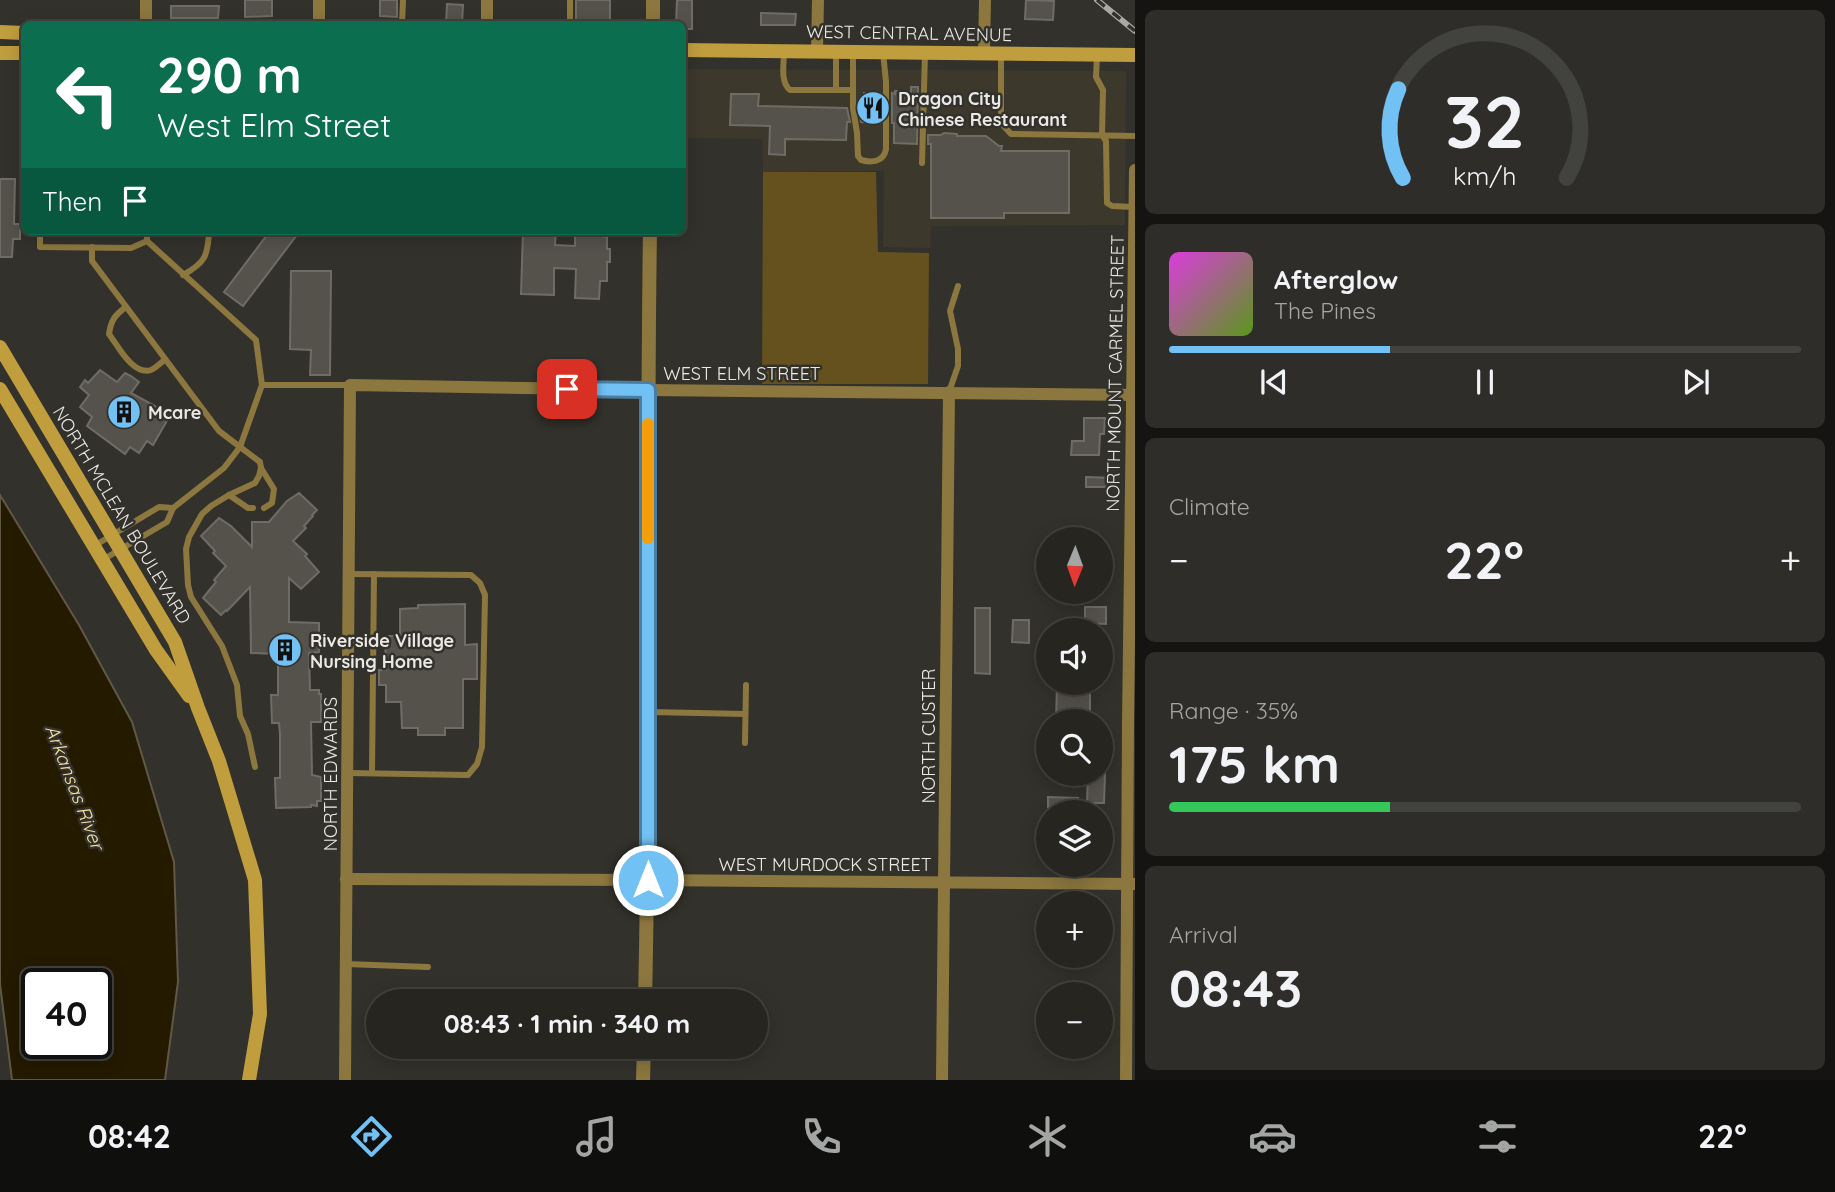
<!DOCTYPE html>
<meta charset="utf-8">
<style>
:root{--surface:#262520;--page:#2e2d29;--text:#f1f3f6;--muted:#a4a5a5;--line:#42423e;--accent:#72c1f5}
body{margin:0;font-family:Quicksand,sans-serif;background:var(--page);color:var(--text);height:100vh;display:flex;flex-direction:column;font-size:26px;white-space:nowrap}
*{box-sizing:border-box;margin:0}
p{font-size:23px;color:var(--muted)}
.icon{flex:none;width:38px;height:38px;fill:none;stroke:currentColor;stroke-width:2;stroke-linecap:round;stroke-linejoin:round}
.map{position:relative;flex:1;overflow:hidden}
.side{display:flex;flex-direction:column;gap:10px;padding:10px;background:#151412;width:700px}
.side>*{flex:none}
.guide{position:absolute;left:21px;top:21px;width:665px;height:214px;border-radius:10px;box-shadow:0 4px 18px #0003,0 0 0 2px var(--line);background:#0b6e4f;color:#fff;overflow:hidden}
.needle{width:46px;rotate:181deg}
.tools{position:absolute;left:1036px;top:527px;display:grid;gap:14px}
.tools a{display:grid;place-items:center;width:77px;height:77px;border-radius:50%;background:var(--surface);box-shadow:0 4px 18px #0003,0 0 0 2px var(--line);font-size:35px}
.speed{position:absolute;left:21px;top:968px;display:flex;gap:14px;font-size:35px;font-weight:700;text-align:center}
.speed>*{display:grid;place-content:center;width:91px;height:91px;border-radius:50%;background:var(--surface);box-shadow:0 4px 18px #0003,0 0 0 2px var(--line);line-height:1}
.speed .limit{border:4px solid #111;border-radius:10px;background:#fff;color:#111}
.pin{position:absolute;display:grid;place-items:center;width:60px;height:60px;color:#fff;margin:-30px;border-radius:14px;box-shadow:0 4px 10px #0006}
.me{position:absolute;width:77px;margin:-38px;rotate:0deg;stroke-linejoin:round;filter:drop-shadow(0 0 5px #0008)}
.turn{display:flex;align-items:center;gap:24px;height:147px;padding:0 21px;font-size:32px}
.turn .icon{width:91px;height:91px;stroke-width:2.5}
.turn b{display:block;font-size:49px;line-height:60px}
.then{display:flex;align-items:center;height:66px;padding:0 21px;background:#0003;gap:14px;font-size:26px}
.big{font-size:52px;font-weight:700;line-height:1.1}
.side .card{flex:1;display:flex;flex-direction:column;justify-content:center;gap:10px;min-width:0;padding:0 24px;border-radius:10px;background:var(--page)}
.side .dial{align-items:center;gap:0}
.dial svg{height:182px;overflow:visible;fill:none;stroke:var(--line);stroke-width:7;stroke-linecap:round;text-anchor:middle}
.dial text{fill:var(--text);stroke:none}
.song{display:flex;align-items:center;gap:21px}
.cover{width:84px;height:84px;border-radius:10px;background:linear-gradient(135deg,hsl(300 70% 55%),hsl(90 70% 35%))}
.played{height:7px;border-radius:4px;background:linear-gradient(90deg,var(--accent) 35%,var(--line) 35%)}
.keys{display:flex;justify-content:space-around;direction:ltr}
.heat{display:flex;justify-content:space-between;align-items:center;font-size:38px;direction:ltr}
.charge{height:10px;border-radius:5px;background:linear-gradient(90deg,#34c759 35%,var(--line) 0)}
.trip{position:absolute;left:366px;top:989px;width:402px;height:70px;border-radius:35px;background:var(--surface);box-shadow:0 4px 18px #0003,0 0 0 2px var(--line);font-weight:700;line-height:70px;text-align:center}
.tabs{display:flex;height:112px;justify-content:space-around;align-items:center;background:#0f0f0d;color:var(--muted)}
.tabs .icon{width:49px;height:49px}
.tabs .active{color:var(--accent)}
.tabs b{font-size:32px;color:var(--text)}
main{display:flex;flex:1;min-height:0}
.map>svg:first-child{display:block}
.built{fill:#3d382c}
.green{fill:#64511e}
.water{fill:#241a00;stroke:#605845;stroke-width:2;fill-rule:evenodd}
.building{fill:#55524c;stroke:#6f6c66;stroke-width:2}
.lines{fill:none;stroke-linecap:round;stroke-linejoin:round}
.service{stroke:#8c773f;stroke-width:6}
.minor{stroke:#8c773f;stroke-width:12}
.tertiary{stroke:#8c773f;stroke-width:14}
.secondary{stroke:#c09e3e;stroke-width:14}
.rail-casing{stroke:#aba9a5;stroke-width:6}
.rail{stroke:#33312b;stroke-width:3.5;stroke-dasharray:10;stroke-linecap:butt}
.route-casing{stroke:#4a7d9f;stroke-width:18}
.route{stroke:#72c1f5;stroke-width:12}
.slow{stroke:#f59e0b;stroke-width:12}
.labels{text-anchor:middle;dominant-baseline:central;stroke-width:5;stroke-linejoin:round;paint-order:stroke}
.street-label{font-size:18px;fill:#ebe9e6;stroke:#33312b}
.poi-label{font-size:18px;font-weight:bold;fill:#ebe9e6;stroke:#33312b;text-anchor:start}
.water-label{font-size:19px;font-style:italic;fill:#f8df9d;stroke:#33312b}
</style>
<main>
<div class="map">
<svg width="1135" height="1080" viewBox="0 0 1135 1080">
<rect width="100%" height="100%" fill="#33312b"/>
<polygon class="built" points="683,69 1126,71 1125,225 931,226 930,248 883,247 884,171 763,172 762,139 683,138"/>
<polygon class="green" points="763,172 876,172 878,252 929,253 928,384 762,384"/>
<path class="water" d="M0,495L79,625L132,722L174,862L178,982L165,1080H12L0,984ZM37,984H96V1043H37Z"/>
<g class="building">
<polygon points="245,0 272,0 272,16 245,17"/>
<polygon points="380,0 397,0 397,17 380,16"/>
<rect x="576" y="0" width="34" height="24"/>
<polygon points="677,0 692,0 692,29 682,29 682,24 676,24"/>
<polygon points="1026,0 1054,1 1053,20 1025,19"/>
<polygon points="447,4 463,5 462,24 446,24"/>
<polygon points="171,6 219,6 218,18 171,18"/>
<polygon points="761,13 796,14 795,25 761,25"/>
<polygon points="911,87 918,87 917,144 894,143 894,123 892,123 892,93 895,94 895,91 911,92"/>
<polygon points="864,93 880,93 880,123 861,122 859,108 864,108"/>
<polygon points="731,94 759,94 758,106 847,108 850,122 847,122 846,140 785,139 785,155 769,154 770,126 730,125"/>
<polygon points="944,133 957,134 957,136 986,136 999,146 1002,146 1001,151 1069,151 1069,213 1004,213 1004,218 931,218 931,144 928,144 928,135 941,135"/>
<polygon points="0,179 15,179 14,224 20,224 20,239 13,239 12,257 0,257"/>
<polygon points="270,231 300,231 243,306 224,292"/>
<polygon points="523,231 556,231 555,245 575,246 575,231 600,231 600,236 607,237 607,249 610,249 610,262 607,262 607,281 600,281 599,299 575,298 576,269 554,268 554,295 521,294"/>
<polygon points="291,271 331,271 330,375 310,375 311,350 290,349"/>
<polygon points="100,370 117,382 125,373 131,376 139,382 131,393 155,406 168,419 153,445 147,441 139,453 130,447 125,454 87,426 92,417 80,407 89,395 80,387 85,380 88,383"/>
<polygon points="1084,418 1105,418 1104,434 1100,434 1099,455 1071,455 1072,441 1084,441"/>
<polygon points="1086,477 1114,478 1114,487 1086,487"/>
<polygon points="299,493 317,510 312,515 313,516 304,526 306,528 293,541 307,554 305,556 319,572 301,589 289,578 289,622 319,623 319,634 324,634 324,648 319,648 319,652 309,653 310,690 319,690 319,694 321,694 321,722 311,722 312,775 321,777 321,801 317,801 317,806 311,805 311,807 276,808 275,778 280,778 280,734 279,723 272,723 271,695 278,695 278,654 251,653 250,587 227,611 226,610 221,615 203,598 216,582 214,580 226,566 213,553 215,551 201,536 219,518 231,526 252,547 252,522 269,522 287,501"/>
<polygon points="465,604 465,645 477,644 477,679 463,679 463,728 445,728 445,735 418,735 418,728 402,728 401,702 386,702 386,685 379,685 379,670 386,670 385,636 400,636 400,609 418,608 418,605"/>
<polygon points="1085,607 1106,607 1106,624 1085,623"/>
<polygon points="975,608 990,608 990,674 975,673"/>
<polygon points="1013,620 1029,620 1029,643 1012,642"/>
<polygon points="1057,684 1090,684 1090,721 1056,721"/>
<polygon points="1088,774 1105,774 1104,803 1087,803"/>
<polygon points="1048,797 1078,798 1078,808 1048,807"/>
</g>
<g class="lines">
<g class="service">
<polyline points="402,24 403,0"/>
<polyline points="570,24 570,0"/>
<path d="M784,52C784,64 780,82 790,90H853"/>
<path d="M853,52V108L857,133L858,156L861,160C872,163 884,162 886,149V82L883,52"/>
<polyline points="1001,54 1001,123 1011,134 1135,136"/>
<polyline points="1097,56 1096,77 1103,90 1102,135 1106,141 1107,203 1112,206 1134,207"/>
<polyline points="836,90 836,53"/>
<polyline points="922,163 925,53"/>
<polyline points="40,231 40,247 131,248 147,241"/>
<polyline points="147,231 147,241 256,340 262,385"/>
<polyline points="92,247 92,261 219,431 260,462 261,468 259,476 255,483 229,495 211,506 202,514 189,537 186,549 188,585 191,597 222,646 237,685 240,716 248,734 255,767"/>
<path d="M183,275C205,263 208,256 209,231"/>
<path d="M126,307C115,315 111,320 109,334C118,346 133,376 151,370C156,368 161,362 165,360"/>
<polyline points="949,392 958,366 958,349 950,311 958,286"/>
<polyline points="261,468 274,489 272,503 264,508"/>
<polyline points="229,495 248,508 253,508"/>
<polyline points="94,546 159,507 173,508"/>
<polyline points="104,559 167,522 173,508 224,468 240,447 262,385 350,385"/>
<polyline points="650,712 745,714"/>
<polyline points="745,743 746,685"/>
<polyline points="347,773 468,775 477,764 482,747 485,595 480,583 471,575 348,574"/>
<polyline points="372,773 374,574"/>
<polyline points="346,964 428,967"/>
</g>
<g class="minor">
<polyline points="146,24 146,0"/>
<polyline points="319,24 319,0"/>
<polyline points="487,24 487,0"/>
<polyline points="817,52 818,0"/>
<polyline points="984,53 985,0"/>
<polyline points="346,879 648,880 1134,884"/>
<polyline points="345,1080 350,385 648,390 1135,395"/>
<polyline points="942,1080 949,392"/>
<polyline points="1126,1080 1128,723 1135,170"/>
</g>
<g class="tertiary">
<polyline points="653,24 653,0"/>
<path d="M645,1001C651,744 646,488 650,231"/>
<polyline points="643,1080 644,1046"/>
</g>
<g class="secondary">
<polyline points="0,32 24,33"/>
<polyline points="682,50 1135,55"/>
<polyline points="0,53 24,53"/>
<polyline points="0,347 175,642 198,708 219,761 255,880 260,1014 249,1080"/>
<polyline points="0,389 156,650 189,696"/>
</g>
<g class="rail-casing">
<polyline id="rail" points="1097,0 1135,31"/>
</g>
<use href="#rail" class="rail"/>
</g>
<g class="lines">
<g class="route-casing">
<polyline id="route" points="567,389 648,390 648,880"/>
</g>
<use href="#route" class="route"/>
<polyline class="slow" points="648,424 648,538"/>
</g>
<defs>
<g id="restaurant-disc" transform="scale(1.75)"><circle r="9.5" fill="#72c1f5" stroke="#33312b"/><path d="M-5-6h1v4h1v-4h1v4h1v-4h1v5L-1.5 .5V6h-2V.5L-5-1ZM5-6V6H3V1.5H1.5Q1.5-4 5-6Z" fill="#111"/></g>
<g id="building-disc" transform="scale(1.75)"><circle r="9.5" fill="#72c1f5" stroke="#33312b"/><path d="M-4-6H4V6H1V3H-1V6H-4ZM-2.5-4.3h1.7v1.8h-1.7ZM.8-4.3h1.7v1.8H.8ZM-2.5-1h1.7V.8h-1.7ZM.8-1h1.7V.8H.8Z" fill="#111"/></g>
</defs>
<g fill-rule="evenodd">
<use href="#restaurant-disc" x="873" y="108"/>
<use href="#building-disc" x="124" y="412"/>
<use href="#building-disc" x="285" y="650"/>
</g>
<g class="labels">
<g class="street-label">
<text transform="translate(909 33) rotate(1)">WEST CENTRAL AVENUE</text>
<text x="742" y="373">WEST ELM STREET</text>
<text transform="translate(1115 373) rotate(-89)">NORTH MOUNT CARMEL STREET</text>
<text transform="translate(122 515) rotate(59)">NORTH MCLEAN BOULEVARD</text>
<text transform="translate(928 736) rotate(-90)">NORTH CUSTER</text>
<text transform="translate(330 774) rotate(-90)">NORTH EDWARDS</text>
<text x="825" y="864">WEST MURDOCK STREET</text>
</g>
<g class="poi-label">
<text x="898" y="98">Dragon City<tspan x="898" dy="21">Chinese Restaurant</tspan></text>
<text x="148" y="412">Mcare</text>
<text x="310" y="640">Riverside Village<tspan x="310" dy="21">Nursing Home</tspan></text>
</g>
<g class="water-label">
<text transform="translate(75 787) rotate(69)">Arkansas River</text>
</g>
</g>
</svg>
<div class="tools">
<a><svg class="needle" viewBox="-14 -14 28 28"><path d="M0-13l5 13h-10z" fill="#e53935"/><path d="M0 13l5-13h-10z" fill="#a4a5a5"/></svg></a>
<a><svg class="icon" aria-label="sound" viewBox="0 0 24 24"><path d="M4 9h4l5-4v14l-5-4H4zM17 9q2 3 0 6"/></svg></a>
<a><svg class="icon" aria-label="search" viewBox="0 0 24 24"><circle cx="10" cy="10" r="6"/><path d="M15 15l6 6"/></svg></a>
<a><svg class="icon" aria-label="layers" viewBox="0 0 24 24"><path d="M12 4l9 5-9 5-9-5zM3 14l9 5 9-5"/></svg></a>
<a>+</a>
<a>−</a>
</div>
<div class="speed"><div class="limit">40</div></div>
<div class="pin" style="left:567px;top:389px;background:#d93025"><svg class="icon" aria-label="arrive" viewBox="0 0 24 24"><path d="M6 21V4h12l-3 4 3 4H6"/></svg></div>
<svg class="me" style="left:648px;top:880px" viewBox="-20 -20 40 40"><circle r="17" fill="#72c1f5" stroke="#fff" stroke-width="3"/><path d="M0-11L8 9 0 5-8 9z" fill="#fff"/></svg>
<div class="trip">08:43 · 1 min · 340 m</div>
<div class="guide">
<div class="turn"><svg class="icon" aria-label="left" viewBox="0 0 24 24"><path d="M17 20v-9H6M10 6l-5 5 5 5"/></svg><div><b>290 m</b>West Elm Street</div></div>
<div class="then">Then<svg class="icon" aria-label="arrive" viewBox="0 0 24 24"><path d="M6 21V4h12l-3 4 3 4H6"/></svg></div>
</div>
</div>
<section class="side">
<div class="card dial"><svg viewBox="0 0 100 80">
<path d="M14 69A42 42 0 1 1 86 69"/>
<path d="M14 69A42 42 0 0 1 12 30" stroke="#72c1f5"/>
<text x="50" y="56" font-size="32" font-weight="700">32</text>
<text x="50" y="72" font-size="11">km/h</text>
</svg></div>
<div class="card">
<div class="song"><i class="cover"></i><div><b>Afterglow</b><p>The Pines</p></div></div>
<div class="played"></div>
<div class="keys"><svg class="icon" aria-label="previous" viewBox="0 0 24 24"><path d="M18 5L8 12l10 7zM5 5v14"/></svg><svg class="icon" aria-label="pause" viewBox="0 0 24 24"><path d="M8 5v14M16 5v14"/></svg><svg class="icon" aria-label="next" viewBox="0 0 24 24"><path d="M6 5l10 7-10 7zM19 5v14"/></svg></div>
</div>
<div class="card"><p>Climate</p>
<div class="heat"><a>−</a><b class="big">22°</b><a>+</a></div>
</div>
<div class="card"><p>Range · 35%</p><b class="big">175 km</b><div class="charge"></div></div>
<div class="card"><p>Arrival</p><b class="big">08:43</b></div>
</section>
</main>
<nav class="tabs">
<b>08:42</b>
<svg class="icon active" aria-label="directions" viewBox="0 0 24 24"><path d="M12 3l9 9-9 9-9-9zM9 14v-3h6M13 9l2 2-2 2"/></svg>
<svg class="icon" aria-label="music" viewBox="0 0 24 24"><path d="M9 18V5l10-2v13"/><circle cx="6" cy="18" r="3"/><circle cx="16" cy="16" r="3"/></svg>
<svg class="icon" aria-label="phone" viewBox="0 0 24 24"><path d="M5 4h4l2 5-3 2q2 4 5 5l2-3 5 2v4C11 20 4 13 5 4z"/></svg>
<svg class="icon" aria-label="climate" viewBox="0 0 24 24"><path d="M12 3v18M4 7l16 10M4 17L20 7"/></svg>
<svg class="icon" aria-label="car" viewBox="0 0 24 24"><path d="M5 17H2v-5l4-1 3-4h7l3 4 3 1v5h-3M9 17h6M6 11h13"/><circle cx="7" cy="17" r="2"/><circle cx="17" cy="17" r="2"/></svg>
<svg class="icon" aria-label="filters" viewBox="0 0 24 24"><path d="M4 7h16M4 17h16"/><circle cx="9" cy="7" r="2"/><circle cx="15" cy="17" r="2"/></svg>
<b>22°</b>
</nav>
